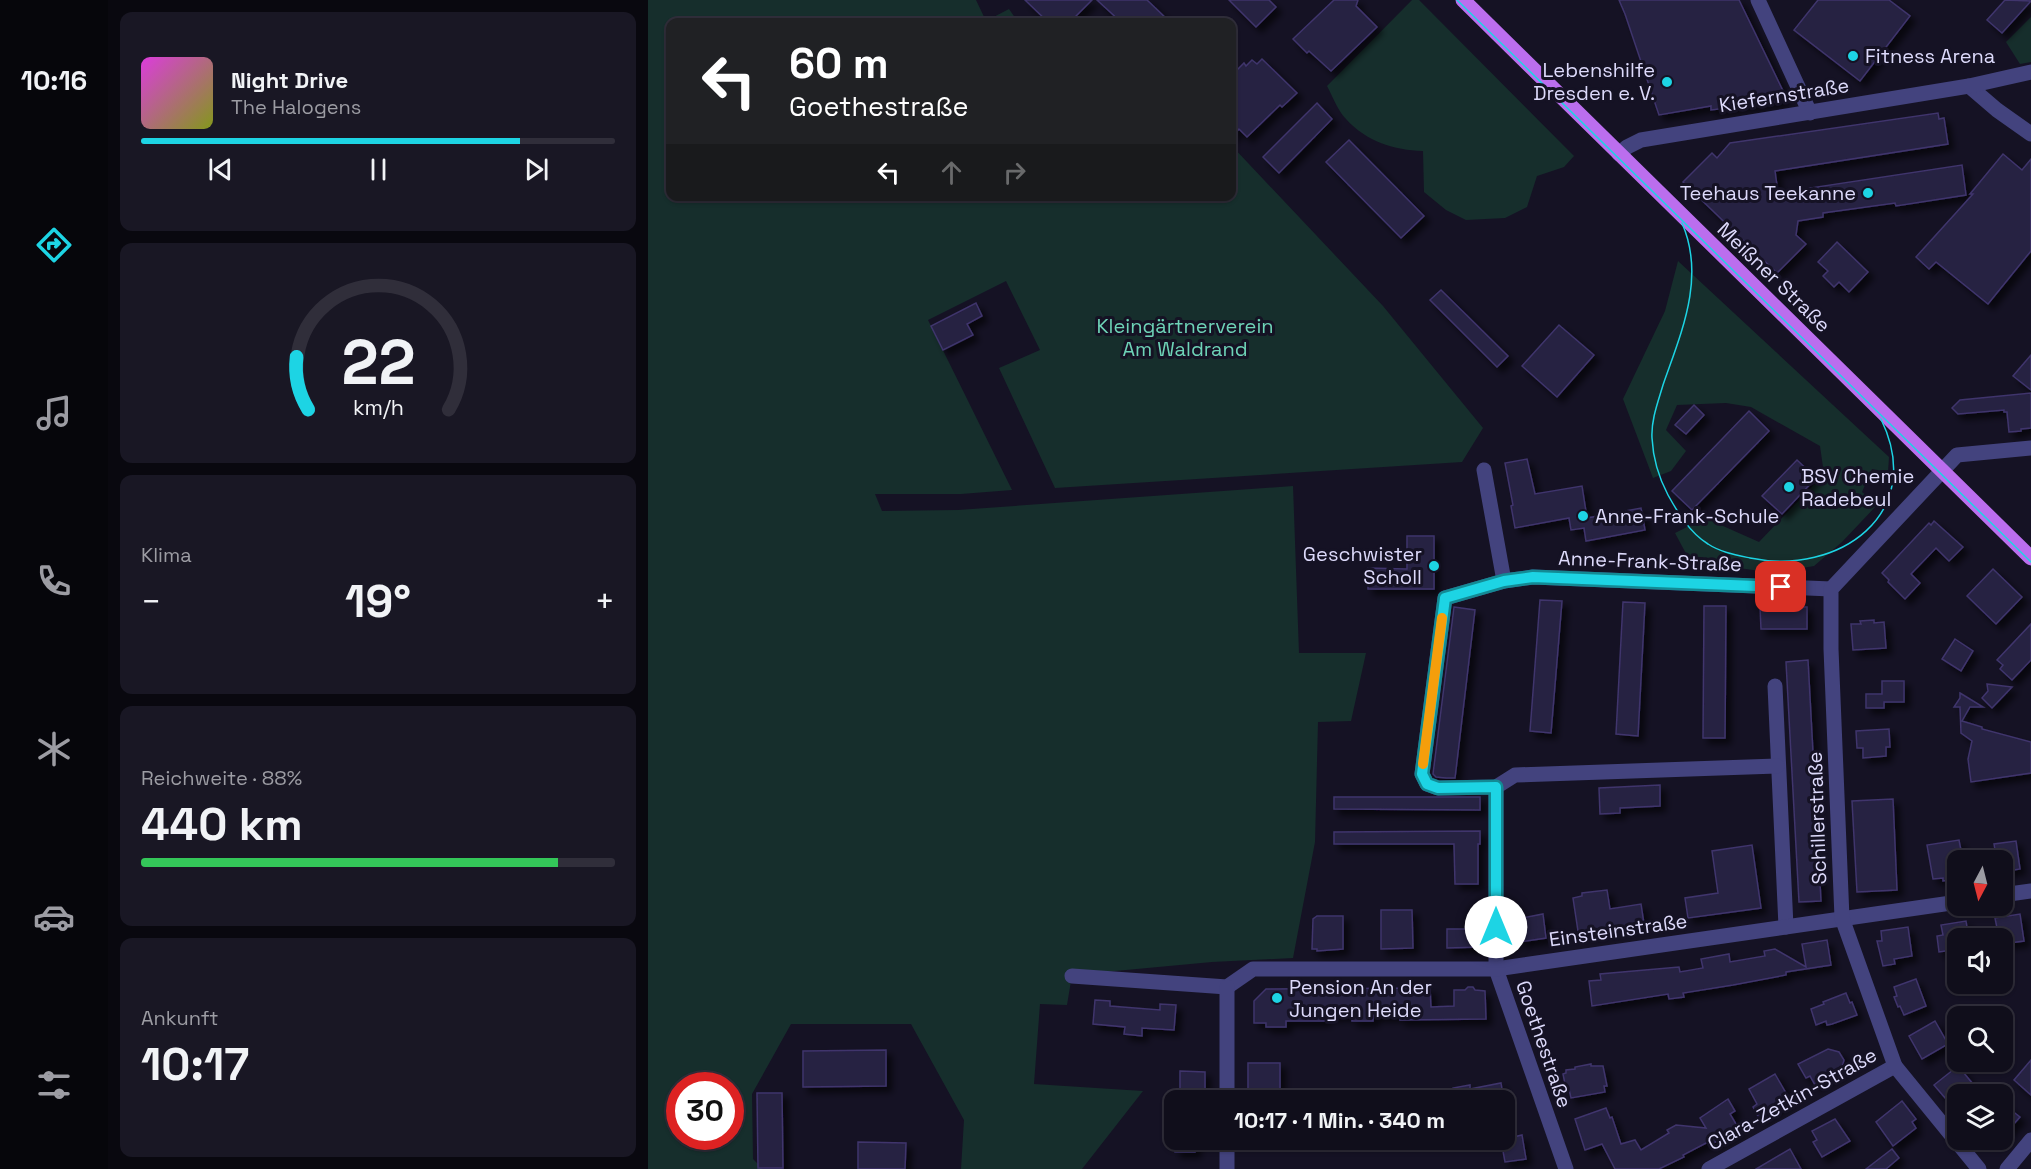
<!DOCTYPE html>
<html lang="de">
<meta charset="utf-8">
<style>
:root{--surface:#100e1b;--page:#191724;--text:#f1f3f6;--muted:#9c9ca3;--line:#302e3a;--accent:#1dd4e4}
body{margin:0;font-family:"Space Grotesk",sans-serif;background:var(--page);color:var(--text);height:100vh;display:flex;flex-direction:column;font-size:22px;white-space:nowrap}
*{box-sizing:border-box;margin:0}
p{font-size:20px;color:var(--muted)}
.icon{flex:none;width:33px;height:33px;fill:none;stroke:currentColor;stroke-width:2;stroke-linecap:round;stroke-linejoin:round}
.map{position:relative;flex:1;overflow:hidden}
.panel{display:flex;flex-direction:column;gap:12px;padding:12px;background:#09080f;width:540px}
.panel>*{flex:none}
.guide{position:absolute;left:18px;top:18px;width:570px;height:183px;border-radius:12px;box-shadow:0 2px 4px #0004,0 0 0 2px var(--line);background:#202124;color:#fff;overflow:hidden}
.needle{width:39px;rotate:187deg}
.tools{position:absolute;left:1299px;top:850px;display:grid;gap:12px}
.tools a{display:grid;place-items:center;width:66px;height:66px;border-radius:12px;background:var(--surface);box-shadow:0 2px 4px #0004,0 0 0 2px var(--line);font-size:30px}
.speed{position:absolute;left:18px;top:1072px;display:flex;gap:12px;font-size:30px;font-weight:700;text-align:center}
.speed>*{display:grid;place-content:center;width:78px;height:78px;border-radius:50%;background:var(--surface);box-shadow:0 2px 4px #0004,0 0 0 2px var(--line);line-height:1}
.speed .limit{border:9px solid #d22;background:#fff;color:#111}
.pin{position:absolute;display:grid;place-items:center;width:51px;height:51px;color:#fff;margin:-26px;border-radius:12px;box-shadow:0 3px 9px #0006}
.me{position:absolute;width:66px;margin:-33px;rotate:0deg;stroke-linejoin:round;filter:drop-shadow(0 0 4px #0008)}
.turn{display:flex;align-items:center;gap:21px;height:126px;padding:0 24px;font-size:27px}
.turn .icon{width:78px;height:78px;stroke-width:2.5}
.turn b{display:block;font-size:42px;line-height:51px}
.lanes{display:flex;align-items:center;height:57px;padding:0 24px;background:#0003;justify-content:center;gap:30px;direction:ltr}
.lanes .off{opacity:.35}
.big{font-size:45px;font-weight:700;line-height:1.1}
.panel .widget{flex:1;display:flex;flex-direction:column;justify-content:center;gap:9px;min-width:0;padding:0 21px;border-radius:12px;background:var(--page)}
.panel .dial{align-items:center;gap:0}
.dial svg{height:156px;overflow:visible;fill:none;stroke:var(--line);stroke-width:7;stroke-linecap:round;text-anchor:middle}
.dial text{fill:var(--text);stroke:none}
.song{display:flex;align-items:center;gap:18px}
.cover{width:72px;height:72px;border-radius:9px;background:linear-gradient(135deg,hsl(300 70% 55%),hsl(70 70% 35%))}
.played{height:6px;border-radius:3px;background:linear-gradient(90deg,var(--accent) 80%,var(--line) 80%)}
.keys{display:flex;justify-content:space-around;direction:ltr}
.heat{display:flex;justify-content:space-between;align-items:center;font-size:33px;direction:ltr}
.charge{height:9px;border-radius:4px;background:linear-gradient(90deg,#34c759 88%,var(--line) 0)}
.trip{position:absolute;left:516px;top:1090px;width:351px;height:60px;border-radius:12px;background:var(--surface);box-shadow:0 2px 4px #0004,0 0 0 2px var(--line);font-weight:700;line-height:60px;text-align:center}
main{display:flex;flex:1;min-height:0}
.menu{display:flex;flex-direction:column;width:108px;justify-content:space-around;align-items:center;background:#06060b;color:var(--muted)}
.menu .icon{width:42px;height:42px}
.menu .active{color:var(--accent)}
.menu b{font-size:27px;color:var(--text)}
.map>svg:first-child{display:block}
.green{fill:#162e2c;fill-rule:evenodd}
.building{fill:#262043;stroke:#3f356c;stroke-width:1.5;filter:url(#shadow)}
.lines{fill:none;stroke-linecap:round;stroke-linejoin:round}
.minor{stroke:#43437e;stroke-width:15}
.major{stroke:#bb6eee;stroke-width:15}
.tram{stroke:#1dd4e4;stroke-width:1.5}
.route-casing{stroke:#138a94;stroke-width:15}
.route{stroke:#1dd4e4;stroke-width:10}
.slow{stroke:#f59e0b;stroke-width:10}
.poi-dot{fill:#1dd4e4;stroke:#151224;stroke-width:2}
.labels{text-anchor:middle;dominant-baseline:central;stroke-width:6;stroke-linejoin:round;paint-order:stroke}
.poi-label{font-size:20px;fill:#dddafb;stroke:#151224;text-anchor:start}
.street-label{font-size:20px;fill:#dddafb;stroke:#151224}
.park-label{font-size:20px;fill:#6ed3b7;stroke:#151224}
</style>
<main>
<nav class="menu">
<b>10:16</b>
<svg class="icon active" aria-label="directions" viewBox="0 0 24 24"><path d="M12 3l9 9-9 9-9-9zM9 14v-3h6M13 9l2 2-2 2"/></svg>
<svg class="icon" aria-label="music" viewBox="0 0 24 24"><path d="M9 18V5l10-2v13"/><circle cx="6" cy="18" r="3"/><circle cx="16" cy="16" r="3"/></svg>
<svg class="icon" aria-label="phone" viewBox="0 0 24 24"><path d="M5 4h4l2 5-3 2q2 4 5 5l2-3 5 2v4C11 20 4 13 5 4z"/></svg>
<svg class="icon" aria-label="climate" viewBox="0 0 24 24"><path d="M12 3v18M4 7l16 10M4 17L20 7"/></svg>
<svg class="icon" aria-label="car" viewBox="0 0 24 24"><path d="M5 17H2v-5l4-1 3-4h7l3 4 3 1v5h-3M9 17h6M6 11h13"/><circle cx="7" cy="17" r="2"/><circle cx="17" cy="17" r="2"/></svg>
<svg class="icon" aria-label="filters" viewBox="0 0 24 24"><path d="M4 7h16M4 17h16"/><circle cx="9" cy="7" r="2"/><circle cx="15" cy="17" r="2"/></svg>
</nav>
<section class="panel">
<div class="widget">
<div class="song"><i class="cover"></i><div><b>Night Drive</b><p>The Halogens</p></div></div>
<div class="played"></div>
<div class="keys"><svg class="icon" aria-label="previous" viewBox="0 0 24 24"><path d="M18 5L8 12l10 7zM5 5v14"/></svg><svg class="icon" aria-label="pause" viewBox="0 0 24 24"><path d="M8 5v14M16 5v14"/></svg><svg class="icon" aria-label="next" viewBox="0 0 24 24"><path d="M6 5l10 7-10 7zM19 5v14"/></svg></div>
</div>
<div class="widget dial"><svg viewBox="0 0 100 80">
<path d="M14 69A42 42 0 1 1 86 69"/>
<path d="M14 69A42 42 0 0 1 8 42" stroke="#1dd4e4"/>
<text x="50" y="56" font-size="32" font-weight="700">22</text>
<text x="50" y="72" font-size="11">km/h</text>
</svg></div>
<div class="widget"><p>Klima</p>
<div class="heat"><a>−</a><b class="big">19°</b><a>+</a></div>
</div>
<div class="widget"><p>Reichweite · 88%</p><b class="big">440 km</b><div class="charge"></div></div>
<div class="widget"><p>Ankunft</p><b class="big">10:17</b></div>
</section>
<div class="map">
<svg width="1383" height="1169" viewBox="0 0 1383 1169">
<defs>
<filter id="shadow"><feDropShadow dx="5.5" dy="5.5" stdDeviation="3" flood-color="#0009"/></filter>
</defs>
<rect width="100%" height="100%" fill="#151224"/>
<g class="green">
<path d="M0,0H328L338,21L361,9L370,22H22V196H584V146L735,306L835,428L814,462L407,488L351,368L392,350L358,281L280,320L364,490L313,494H227L234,511L310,510L645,486L651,653H718L703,721L670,722L667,842L645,958L564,962L424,975L419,1005L392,1004L386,1084L495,1091L434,1169H313L316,1120L263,1024H143L104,1094L105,1159L115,1169H0ZM32,1086H82V1137H32Z"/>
<path d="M764,0H771L926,156L916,167L889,176L879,207L857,218L818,220L798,210L776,192L775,151C746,150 719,142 698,119C690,111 685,97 679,86Z"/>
<polygon points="1383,17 1383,62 1372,64 1358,42"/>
<polygon points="1030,261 1241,457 1240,472 1224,469 1214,492 1230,504 1194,542 1166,566 1126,573 1042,561 1027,533 1057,518 1111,542 1176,474 1172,446 1103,407 1078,403 1029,405 1018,430 1038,451 1023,471 1005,478 975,399 1017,311"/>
</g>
<g class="building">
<polygon points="377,0 444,0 422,22 400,22"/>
<polygon points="449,0 499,0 522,22 473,22"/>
<polygon points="581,0 621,0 628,7 608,27"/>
<polygon points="686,0 710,0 708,6 729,27 683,71 661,51 659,53 645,39"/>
<polygon points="971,0 1091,0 1137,95 1134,101 1063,110 1063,106 1011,115 977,14"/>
<polygon points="1170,0 1241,0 1262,16 1212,81 1146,30"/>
<polygon points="1357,0 1383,1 1354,33 1339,20"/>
<polygon points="614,59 649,93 634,107 632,105 599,137 591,129 584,137 584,75 596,63 598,66 604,60 609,64"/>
<polygon points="669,103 684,119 631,173 615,157"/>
<polygon points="1290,113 1291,119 1296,118 1300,144 1127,171 1130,193 1314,165 1318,195 1248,206 1247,203 1175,213 1175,217 1150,221 1148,235 1158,244 1129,273 1035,182 1064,153 1069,158 1082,143"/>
<polygon points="701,140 776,216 753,238 678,162"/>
<polygon points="1355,154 1374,170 1383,159 1383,251 1340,304 1288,262 1281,269 1268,257 1325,194 1322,194"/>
<polygon points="1189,242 1220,272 1201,292 1191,282 1186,287 1175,276 1180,271 1170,262"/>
<polygon points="793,290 860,356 849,367 782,300"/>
<polygon points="328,303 334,316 319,324 325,335 295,350 283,326"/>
<polygon points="911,325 946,355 909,397 874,366"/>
<polygon points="1383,355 1383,390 1365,376"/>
<polygon points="1383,393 1383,428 1373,429 1373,431 1361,432 1359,412 1356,412 1356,410 1310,414 1304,408 1312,400"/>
<polygon points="1046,405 1056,415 1038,434 1027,425"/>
<polygon points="1101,411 1121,431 1044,510 1024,491"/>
<polygon points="879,459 887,494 934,486 939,518 993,508 997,530 938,541 936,528 923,530 921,518 867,528 863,506 865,505 857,463"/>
<polygon points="1149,460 1168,478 1134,514 1114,496"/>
<polygon points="1286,521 1315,547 1301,561 1288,548 1263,574 1272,583 1257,599 1240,582 1241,580 1234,573 1281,523 1283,525"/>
<polygon points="759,536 786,536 786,589 720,589 720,568 759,569"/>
<polygon points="1345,569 1374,597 1348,624 1319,596"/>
<polygon points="892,600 914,601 903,733 882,731"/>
<polygon points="975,602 997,603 990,736 968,734"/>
<polygon points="1056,606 1078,606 1077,738 1055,738"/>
<polygon points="806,607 827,610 807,778 798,778 788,777 785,774"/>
<polygon points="1112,607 1159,607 1159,629 1113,629"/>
<polygon points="1226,620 1226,623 1236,622 1238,648 1205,650 1203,624 1213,624 1212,621"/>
<polygon points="1383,624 1383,660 1364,680 1352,669 1355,665 1349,660"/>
<polygon points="1307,639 1325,651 1313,671 1294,659"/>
<polygon points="1160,660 1173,901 1151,902 1138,662"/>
<polygon points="1234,681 1256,681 1256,702 1236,702 1236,708 1218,708 1218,694 1234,694"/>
<polygon points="1339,684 1364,687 1344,708 1334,698 1340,691"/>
<polygon points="1312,693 1335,707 1322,707 1314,721 1334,727 1334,729 1383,742 1383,773 1323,782 1320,759 1324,741 1313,733 1312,707 1306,707 1312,698"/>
<polygon points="1241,729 1242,747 1238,747 1238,756 1215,758 1215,748 1209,748 1208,731"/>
<polygon points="1012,785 1012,806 972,808 972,813 952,814 951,788"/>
<polygon points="686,797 832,797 832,810 686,809"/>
<polygon points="1245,799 1249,890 1209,892 1204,801"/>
<polygon points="832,831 832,844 830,844 830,884 807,884 806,844 686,844 686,832"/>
<polygon points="1311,840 1315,861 1310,861 1310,879 1295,881 1295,878 1285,879 1279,845"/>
<polygon points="1368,841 1372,869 1354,872 1354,861 1349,861 1346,844"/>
<polygon points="1104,845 1113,908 1040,918 1037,898 1070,893 1064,851"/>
<polygon points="959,890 962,909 993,904 996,924 940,934 939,930 930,931 925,898 934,896 934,893"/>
<polygon points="733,910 764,910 765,948 733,949"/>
<polygon points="895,914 898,938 872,942 869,919"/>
<polygon points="1372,914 1376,941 1354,944 1354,939 1347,939 1346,928 1349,928 1347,918"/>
<polygon points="669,916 695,916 695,949 669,951 669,949 664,949 665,919"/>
<polygon points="1318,921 1321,939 1310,939 1310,949 1291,952 1289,936 1295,935 1293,925"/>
<polygon points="1260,927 1264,956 1246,959 1247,964 1235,966 1229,941 1234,941 1233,931"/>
<polygon points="799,929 832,929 832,947 799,948"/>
<polygon points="1179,940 1183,965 1138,972 1138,975 1085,985 1035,993 1036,997 1021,999 1020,994 944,1006 941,981 953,980 952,974 1031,967 1032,972 1055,968 1053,959 1081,954 1082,962 1117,956 1116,951 1127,949 1158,967 1154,944"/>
<polygon points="1268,979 1278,1006 1256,1015 1252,1006 1250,1007 1246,997 1249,996 1246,987"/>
<polygon points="820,987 825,987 827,990 837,991 838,1019 752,1020 752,1016 725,1016 725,1021 704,1021 704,1015 677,1016 677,1021 638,1021 638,1027 618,1027 618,1023 606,1023 606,1001 618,989 782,988 783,1007 806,1006 806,990 817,990"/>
<polygon points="1198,993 1202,1003 1204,1002 1209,1015 1184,1024 1179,1025 1178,1021 1168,1025 1163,1009 1176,1004 1175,1002"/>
<polygon points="447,1000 462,1001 462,1006 512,1010 512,1004 528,1005 526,1030 494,1028 494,1036 476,1034 477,1027 445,1024"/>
<polygon points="1287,1021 1300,1044 1274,1059 1261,1036"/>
<polygon points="1180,1049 1191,1052 1196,1060 1193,1071 1167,1085 1162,1076 1158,1078 1150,1064"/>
<polygon points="238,1050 238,1086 155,1087 155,1051"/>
<polygon points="1383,1060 1383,1095 1366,1080"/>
<rect x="600" y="1063" width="32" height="37"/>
<polygon points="943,1064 943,1066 955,1066 959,1086 956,1086 957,1092 923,1098 921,1089 918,1089 915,1074 918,1073 918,1070 927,1069 927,1067"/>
<polygon points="1310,1066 1330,1090 1324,1095 1310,1095 1310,1113 1286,1085"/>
<polygon points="532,1071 557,1072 557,1094 550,1094 549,1099 532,1099"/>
<polygon points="1127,1074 1142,1100 1111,1118 1105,1107 1109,1104 1101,1089"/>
<polygon points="853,1083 856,1101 808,1101 805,1088 822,1085 822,1089"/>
<polygon points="109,1093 134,1093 135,1168 110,1168"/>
<polygon points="1080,1099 1087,1111 1082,1114 1091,1129 1062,1145 1060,1142 1035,1155 1036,1157 1011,1169 967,1169 954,1144 937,1150 927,1119 958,1108 962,1118 964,1117 973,1144 987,1140 993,1150 1021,1133 1019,1130 1028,1125 1058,1128 1052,1118"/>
<polygon points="1254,1101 1268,1119 1264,1122 1268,1128 1245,1146 1228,1122"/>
<polygon points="1354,1103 1372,1117 1354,1137"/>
<polygon points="1187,1119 1202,1141 1174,1157 1165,1142 1169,1140 1164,1131"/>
<polygon points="874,1135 878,1159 857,1162 853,1140"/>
<polygon points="527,1140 548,1140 547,1152 527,1152"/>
<polygon points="210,1142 258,1143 257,1169 210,1169"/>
<polygon points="1142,1149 1153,1169 1108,1169"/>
<polygon points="1244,1149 1251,1158 1238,1169 1218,1169"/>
</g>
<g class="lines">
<g class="minor">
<polyline points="1110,0 1162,113"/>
<polyline points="1321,86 1349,110 1383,134"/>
<polyline points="971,154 979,147 993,140 1321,86 1383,72"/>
<polyline points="836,470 856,581"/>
<polyline points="1127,686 1138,927"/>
<polyline points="1129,766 867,775 848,787 790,788 779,784 774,774 797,598 856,581 885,577 1183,589"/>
<polyline points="848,787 848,969 918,1169"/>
<polyline points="1354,895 1383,891"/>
<polyline points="424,976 579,987 605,969 848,969 1310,902"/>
<polyline points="579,987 579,1101"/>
<polyline points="579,1140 579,1169"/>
<polyline points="1061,1169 1247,1066"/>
<polyline points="1331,1169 1247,1066 1194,918 1183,649 1183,589 1309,455 1383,448"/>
<polyline points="1359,1169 1383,1140"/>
</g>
<polyline class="major" points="815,0 1383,558"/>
<g class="tram">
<polyline points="809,0 1383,562"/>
<path d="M1034,223C1058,278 1033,333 1015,385C1010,402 1003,420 1004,438C1005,458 1011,478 1020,495C1030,513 1042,533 1060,544C1072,552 1088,555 1102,558C1191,576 1279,514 1233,419"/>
</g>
</g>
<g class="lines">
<g class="route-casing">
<polyline id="route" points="848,927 848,787 790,788 779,784 774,774 797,598 856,581 885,577 1133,587"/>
</g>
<use href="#route" class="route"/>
<polyline class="slow" points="775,764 794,618"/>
</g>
<g class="poi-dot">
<circle cx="1205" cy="56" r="6"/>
<circle cx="1019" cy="82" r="6"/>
<circle cx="1220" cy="193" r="6"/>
<circle cx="1141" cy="487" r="6"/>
<circle cx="935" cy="516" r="6"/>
<circle cx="786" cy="566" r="6"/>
<circle cx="629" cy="998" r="6"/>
</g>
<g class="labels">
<g class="poi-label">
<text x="1217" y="56">Fitness Arena</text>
<text x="1007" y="70" text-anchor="end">Lebenshilfe<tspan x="1007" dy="23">Dresden e. V.</tspan></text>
<text x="1208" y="193" text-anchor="end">Teehaus Teekanne</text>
<text x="1153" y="476">BSV Chemie<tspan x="1153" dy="23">Radebeul</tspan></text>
<text x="947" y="516">Anne-Frank-Schule</text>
<text x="774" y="554" text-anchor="end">Geschwister<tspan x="774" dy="23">Scholl</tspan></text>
<text x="641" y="987">Pension An der<tspan x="641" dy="23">Jungen Heide</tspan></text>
</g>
<g class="street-label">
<text transform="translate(1136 95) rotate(-9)">Kiefernstraße</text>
<text transform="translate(1126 277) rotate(44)">Meißner Straße</text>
<text transform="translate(1002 561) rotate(2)">Anne-Frank-Straße</text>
<text transform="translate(1169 818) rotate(-92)">Schillerstraße</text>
<text transform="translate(970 930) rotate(-8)">Einsteinstraße</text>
<text transform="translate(896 1044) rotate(71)">Goethestraße</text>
<text transform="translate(1144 1099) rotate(-29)">Clara-Zetkin-Straße</text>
</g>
<g class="park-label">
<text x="537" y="326">Kleingärtnerverein<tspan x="537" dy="23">Am Waldrand</tspan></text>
</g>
</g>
</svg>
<div class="tools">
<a><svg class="needle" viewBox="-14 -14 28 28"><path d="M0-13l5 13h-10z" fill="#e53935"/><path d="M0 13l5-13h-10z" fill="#9c9ca3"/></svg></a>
<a><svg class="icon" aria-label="sound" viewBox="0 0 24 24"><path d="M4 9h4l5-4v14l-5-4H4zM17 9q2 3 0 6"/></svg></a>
<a><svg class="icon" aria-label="search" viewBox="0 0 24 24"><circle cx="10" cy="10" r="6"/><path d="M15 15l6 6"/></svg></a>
<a><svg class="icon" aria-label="layers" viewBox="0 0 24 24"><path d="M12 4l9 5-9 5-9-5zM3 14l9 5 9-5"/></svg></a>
</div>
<div class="speed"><div class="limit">30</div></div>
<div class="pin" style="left:1133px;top:587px;background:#d93025"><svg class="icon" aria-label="arrive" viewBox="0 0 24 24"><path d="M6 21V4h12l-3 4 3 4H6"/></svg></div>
<svg class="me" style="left:848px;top:927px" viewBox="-20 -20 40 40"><circle r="19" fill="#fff"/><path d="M0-13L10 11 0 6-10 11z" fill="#1dd4e4"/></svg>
<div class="trip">10:17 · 1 Min. · 340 m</div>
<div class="guide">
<div class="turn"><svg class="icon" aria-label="left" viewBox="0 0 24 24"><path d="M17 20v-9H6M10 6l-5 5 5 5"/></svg><div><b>60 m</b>Goethestraße</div></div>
<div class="lanes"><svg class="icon" aria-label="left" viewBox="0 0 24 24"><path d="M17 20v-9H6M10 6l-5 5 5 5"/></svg><svg class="icon off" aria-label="ahead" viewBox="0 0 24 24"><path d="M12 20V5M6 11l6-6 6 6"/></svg><svg class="icon off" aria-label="right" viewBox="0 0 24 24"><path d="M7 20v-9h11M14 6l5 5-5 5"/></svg></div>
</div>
</div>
</main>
